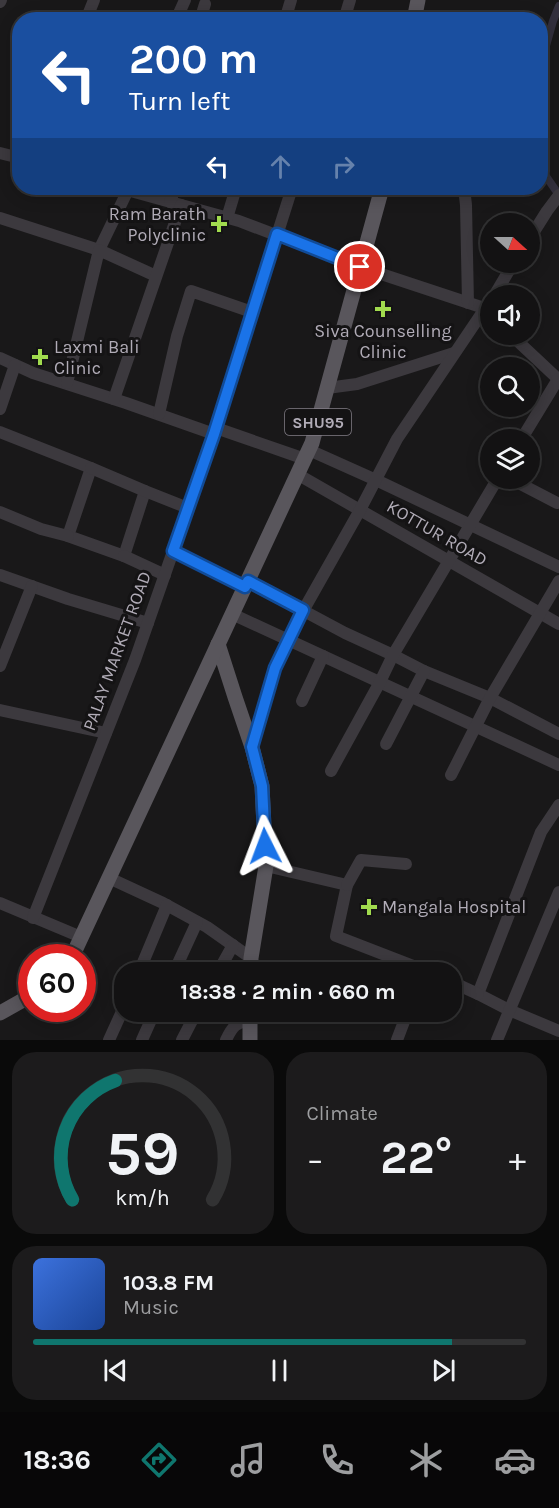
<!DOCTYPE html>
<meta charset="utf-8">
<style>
:root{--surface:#131213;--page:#1c1b1c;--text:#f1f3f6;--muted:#9d9ea0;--line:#323233;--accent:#0f766e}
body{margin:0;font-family:Karla,sans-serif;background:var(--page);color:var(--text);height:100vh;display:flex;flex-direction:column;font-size:22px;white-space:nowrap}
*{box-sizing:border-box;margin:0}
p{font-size:20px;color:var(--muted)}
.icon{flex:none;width:33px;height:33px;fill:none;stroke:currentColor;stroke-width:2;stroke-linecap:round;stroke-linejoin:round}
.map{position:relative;height:1040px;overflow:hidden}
.details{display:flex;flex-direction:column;gap:12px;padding:12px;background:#0a0a0a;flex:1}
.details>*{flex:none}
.banner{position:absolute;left:12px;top:12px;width:536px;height:183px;border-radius:24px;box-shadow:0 3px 15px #0003,0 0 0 2px var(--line);background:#1a4fa0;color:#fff;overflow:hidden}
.needle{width:39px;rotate:111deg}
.tools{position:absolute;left:480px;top:213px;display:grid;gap:12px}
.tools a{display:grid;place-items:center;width:60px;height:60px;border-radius:50%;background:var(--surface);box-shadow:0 3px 15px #0003,0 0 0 2px var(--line);font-size:30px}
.speed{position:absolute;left:18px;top:944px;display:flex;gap:12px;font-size:30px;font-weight:700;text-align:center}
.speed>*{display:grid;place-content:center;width:78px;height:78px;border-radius:50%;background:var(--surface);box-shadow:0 3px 15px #0003,0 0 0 2px var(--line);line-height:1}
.speed .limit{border:9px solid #d22;background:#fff;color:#111}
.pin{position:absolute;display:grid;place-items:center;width:51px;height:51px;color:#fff;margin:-26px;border:3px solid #fff;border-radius:50%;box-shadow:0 2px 6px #0007}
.me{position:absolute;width:66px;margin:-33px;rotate:357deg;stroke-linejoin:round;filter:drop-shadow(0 0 4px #0008)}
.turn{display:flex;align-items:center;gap:21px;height:126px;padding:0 18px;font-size:27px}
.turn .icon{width:78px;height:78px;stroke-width:2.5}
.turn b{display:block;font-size:42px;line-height:51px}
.lanes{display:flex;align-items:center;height:57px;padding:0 18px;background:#0003;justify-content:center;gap:30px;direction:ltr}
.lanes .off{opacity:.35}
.big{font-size:45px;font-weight:700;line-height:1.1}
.details .tile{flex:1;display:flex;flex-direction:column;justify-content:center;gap:9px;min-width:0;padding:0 21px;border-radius:24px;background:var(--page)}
.details .dial{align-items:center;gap:0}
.dial svg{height:156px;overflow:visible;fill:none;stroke:var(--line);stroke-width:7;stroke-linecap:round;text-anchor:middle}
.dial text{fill:var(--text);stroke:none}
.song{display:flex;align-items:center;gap:18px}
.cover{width:72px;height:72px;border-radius:9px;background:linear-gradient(135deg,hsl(220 70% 55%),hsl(220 70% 35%))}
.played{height:6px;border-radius:3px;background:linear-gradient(90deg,var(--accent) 85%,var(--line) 85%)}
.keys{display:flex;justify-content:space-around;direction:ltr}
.heat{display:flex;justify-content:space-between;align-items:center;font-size:33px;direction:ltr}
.details .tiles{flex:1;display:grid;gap:12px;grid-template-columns:1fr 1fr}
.tile:last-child{grid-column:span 2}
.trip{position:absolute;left:114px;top:962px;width:348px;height:60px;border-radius:24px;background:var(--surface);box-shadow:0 3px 15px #0003,0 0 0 2px var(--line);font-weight:700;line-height:60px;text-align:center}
.dock{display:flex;height:96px;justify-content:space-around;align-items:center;background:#080708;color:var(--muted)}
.dock .icon{width:42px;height:42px}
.dock .current{color:var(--accent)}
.dock b{font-size:27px;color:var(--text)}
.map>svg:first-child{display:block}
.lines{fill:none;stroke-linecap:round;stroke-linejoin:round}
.canal{stroke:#322f3c;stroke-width:8}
.minor{stroke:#3c393e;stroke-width:12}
.major{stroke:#59565c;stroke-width:15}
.route-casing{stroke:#114b97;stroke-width:15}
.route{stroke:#1a73e8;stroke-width:10}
.poi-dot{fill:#a1db4e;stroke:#141314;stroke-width:2}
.labels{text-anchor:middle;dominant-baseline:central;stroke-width:6;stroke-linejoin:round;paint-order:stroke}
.shield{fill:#141314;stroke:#827e86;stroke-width:1.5}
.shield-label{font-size:16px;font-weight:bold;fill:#b1acb7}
.poi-label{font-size:18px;fill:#b1acb7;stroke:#141314;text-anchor:start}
.street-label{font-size:18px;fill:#b1acb7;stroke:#141314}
</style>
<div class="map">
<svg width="559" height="1040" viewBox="0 0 559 1040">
<rect width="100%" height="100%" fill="#191819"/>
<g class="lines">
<g class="canal">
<polyline points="540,67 553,21 559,6"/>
<polyline points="540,161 543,172 559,195"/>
</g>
<g class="minor">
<polyline points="0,2 1,0"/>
<polyline points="86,20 94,0"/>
<polyline points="176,20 185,0"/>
<polyline points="200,20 205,4"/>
<polyline points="285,20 291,0"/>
<polyline points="344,20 350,0"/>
<polyline points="0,153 20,158"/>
<polyline points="120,188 239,221 360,267 481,307 490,316"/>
<polyline points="464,188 466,205 468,303"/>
<polyline points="170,202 175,188"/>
<polyline points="0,218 99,250 129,188"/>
<polyline points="227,218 236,188"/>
<polyline points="530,238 547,211 559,195"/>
<polyline points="494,296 514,262"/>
<polyline points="510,334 559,380"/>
<polyline points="0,358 33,373 126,403 214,434"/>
<polyline points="67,383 99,250 156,276"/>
<polyline points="327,388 357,384 454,353"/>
<polyline points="114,399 181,205"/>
<polyline points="0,409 15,365"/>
<polyline points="159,414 177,336 191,291 252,312"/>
<polyline points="216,428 305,459"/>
<polyline points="0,432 91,468 68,536 124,556 145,491"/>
<polyline points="521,440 558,379"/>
<polyline points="309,450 376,480 559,567"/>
<polyline points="91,468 145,491 188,508"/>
<polyline points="297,474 559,624"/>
<polyline points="509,478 557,503"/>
<polyline points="0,512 41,529 68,536"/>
<polyline points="173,551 245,587"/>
<polyline points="124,556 165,575"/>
<polyline points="0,575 68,599 148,623"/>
<polyline points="248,581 345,633 393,655 424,671 490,698 559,734"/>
<polyline points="232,614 559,765"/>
<polyline points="0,666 32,586"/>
<polyline points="302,701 323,656"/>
<polyline points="0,710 106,733"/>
<polyline points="386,744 424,671"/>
<polyline points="252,747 275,668 303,611 360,510 397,439 490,301"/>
<polyline points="331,771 380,682 393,655 498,478"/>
<polyline points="451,775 490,698 559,581"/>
<polyline points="559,805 541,832 478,994 509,1010 559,1031"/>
<polyline points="266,866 347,885 336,936 429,972"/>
<polyline points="109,878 163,903 207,927 251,958"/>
<polyline points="347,885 361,860 406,864"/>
<polyline points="0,903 81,937"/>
<polyline points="33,918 135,660 214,434 292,188"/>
<polyline points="139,972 167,905"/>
<polyline points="174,972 197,922"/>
<polyline points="218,972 233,945"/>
<polyline points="452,982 478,994"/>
<polyline points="109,1040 124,1007"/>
<polyline points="142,1040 155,1011"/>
<polyline points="182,1040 197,1011"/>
<path d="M226,1040C232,1027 236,1022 250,1020"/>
<polyline points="397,1040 408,1011"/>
<polyline points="497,1040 559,892"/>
</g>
<g class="major">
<polyline points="414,20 418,0"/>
<polyline points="218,644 235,697 252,747 262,786 266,866 251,958 251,972"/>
<polyline points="72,957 312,443 382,188"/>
<polyline points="0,1013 32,995"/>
<polyline points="250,1040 250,1011"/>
</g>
</g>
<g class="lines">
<g class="route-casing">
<polyline id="route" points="265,846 262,786 252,747 275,668 303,610 248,581 245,587 173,551 214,434 277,234 360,267"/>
</g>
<use href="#route" class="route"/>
</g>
<g class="poi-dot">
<path d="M216 215h6v6h6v6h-6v6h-6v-6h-6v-6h6z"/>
<path d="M380 300h6v6h6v6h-6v6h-6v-6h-6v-6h6z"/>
<path d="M37 348h6v6h6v6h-6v6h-6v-6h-6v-6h6z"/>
<path d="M366 898h6v6h6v6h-6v6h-6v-6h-6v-6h6z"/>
</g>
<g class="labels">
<rect class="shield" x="285" y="409" width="66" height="26" rx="4.5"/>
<g class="shield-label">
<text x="318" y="422">SHU95</text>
</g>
<g class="poi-label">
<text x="206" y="214" text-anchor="end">Ram Barath<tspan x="206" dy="21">Polyclinic</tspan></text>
<text x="383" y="331" text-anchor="middle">Siva Counselling<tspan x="383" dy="21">Clinic</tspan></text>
<text x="54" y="347">Laxmi Bali<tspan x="54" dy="21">Clinic</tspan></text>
<text x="382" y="907">Mangala Hospital</text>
</g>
<g class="street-label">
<text transform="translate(437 533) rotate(30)">KOTTUR ROAD</text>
<text transform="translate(117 651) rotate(-70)">PALAY MARKET ROAD</text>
</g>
</g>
</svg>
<div class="tools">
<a><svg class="needle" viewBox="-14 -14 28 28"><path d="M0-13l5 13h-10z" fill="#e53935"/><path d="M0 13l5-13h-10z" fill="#9d9ea0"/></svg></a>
<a><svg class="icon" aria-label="sound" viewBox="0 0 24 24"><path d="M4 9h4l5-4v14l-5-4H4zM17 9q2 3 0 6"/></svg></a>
<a><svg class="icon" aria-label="search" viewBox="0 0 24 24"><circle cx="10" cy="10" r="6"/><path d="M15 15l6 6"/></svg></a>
<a><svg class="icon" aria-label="layers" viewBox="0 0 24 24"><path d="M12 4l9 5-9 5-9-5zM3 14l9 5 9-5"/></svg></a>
</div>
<div class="speed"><div class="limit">60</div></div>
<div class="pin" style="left:360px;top:267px;background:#d93025"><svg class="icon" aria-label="arrive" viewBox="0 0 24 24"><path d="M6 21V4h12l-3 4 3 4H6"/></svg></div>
<svg class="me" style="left:265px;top:846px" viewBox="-20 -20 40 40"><path d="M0-17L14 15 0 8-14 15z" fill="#1a73e8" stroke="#fff" stroke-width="4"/></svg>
<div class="trip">18:38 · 2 min · 660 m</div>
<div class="banner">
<div class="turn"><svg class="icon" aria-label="left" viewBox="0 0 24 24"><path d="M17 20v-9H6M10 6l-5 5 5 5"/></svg><div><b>200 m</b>Turn left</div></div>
<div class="lanes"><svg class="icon" aria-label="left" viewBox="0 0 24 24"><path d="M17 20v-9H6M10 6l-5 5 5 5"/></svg><svg class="icon off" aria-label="ahead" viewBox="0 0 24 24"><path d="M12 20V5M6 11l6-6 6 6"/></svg><svg class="icon off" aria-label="right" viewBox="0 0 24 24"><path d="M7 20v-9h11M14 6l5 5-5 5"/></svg></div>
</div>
</div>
<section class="details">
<div class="tiles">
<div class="tile dial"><svg viewBox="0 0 100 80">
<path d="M14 69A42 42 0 1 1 86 69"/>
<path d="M14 69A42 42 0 0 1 36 8" stroke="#0f766e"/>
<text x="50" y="56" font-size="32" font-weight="700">59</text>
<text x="50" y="72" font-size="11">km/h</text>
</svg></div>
<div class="tile"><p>Climate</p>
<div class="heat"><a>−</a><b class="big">22°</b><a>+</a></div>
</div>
<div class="tile">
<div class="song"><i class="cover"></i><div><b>103.8 FM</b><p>Music</p></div></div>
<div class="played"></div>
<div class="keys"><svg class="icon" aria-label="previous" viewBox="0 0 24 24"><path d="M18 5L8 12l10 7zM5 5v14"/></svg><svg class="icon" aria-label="pause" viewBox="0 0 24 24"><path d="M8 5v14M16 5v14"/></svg><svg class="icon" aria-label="next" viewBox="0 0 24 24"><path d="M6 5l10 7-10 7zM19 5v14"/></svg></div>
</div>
</div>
</section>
<nav class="dock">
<b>18:36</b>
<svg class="icon current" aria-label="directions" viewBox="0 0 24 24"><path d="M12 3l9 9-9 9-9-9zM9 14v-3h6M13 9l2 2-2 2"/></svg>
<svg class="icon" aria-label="music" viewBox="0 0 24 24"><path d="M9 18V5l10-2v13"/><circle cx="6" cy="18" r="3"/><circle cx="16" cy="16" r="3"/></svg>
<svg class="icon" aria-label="phone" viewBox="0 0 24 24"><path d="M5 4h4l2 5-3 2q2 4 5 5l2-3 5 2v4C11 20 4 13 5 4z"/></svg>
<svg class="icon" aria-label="climate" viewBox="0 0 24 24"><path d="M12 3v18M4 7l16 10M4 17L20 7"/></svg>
<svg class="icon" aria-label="car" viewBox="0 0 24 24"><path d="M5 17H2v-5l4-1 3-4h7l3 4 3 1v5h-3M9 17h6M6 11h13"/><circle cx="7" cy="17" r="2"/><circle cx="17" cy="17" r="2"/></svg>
</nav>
